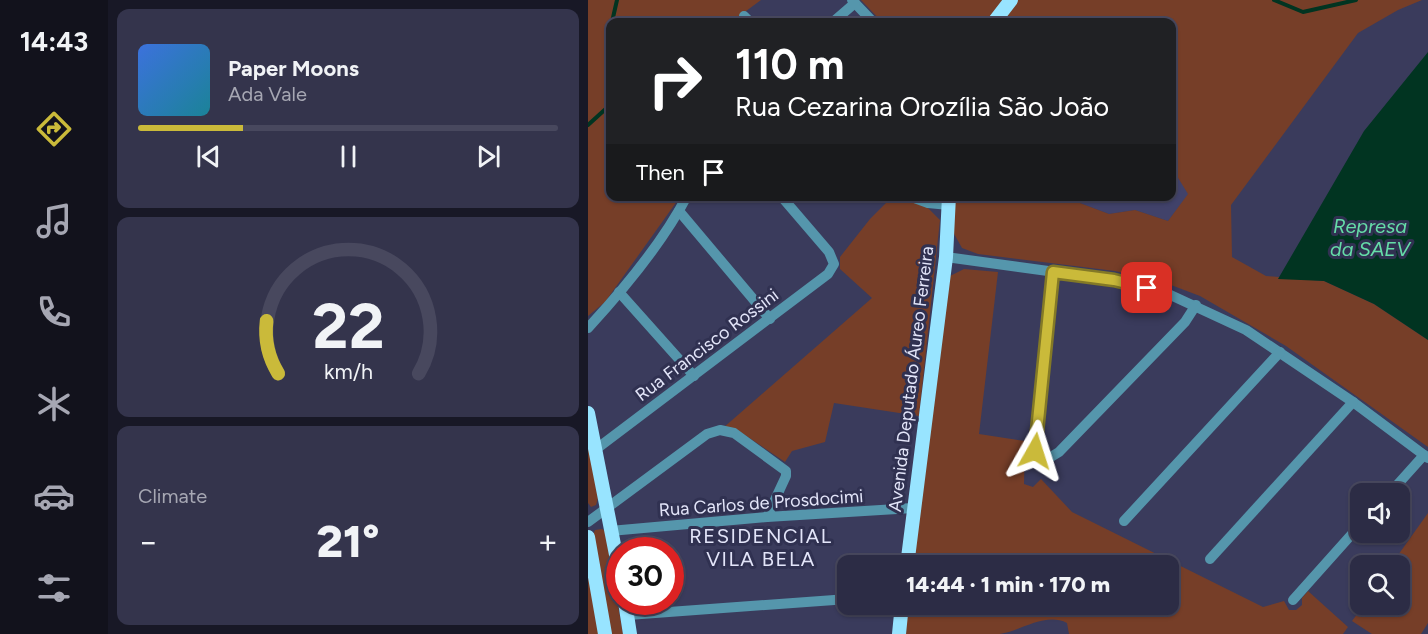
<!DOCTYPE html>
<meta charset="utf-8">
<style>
:root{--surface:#2c2c45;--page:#34344c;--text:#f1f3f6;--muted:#a6a7b3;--line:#48485e;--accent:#caba3a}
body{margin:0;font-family:Figtree,sans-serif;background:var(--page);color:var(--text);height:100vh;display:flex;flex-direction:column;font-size:22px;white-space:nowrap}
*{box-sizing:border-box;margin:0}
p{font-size:20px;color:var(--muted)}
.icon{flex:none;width:33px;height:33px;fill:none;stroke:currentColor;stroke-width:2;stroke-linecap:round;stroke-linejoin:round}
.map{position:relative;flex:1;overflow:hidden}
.panel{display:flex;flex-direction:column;gap:9px;padding:9px;background:#181826;width:480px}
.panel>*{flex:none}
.guide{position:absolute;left:18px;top:18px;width:570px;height:183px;border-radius:12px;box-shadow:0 2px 4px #0004,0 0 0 2px var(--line);background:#202124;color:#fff;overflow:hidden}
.fabs{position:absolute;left:762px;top:483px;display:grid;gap:12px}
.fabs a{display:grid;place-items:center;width:60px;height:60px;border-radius:12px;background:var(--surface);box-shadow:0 2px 4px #0004,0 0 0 2px var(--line);font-size:30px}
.speed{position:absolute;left:18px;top:537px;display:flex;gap:12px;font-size:30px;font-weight:700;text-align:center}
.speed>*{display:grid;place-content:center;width:78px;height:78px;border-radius:50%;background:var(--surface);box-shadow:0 2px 4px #0004,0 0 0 2px var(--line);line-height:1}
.speed .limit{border:9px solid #d22;background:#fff;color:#111}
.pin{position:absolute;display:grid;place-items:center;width:51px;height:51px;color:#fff;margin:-26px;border-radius:12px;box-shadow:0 3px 9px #0006}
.me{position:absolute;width:66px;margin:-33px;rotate:6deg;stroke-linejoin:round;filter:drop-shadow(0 0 4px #0008)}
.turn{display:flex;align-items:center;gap:21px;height:126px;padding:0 30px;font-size:27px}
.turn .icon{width:78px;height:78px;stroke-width:2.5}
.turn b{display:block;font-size:42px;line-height:51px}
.then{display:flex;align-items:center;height:57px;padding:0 30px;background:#0003;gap:12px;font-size:22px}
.big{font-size:45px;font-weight:800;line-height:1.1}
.panel .widget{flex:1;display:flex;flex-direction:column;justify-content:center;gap:9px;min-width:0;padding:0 21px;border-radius:12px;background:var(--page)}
.panel .dial{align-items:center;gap:0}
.dial svg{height:156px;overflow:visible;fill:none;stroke:var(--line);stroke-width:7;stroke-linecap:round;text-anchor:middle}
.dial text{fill:var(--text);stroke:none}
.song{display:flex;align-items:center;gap:18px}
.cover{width:72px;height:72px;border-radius:9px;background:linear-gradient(135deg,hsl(220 70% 55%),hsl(190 70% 35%))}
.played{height:6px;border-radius:3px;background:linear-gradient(90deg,var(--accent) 25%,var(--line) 25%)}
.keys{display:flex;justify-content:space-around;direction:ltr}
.heat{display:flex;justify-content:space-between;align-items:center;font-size:33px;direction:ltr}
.trip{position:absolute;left:249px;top:555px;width:342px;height:60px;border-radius:12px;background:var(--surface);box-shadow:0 2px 4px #0004,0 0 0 2px var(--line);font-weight:800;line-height:60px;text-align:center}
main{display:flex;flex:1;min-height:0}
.dock{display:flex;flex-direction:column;width:108px;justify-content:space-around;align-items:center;background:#12121c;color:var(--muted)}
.dock .icon{width:42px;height:42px}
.dock .current{color:var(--accent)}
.dock b{font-size:27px;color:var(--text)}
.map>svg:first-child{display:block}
.built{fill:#41426a}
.green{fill:#763e28}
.water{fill:#013421}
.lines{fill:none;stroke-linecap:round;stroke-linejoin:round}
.stream{stroke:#013421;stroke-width:4}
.minor{stroke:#5596ac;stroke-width:10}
.major{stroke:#98e4ff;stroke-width:14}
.route-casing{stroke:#837926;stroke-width:15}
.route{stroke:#caba3a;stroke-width:10}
.labels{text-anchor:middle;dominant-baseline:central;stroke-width:6;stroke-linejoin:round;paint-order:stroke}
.street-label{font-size:18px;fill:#e3e5f9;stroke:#303151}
.water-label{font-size:20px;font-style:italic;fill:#65dda8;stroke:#303151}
.neighbourhood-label{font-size:20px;letter-spacing:1.5px;fill:#e3e5f9;stroke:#303151}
</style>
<main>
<nav class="dock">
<b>14:43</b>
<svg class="icon current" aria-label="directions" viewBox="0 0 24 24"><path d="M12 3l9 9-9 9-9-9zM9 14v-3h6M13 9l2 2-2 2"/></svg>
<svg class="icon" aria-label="music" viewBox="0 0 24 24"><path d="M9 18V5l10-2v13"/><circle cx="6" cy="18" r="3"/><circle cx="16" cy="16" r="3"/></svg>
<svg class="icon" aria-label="phone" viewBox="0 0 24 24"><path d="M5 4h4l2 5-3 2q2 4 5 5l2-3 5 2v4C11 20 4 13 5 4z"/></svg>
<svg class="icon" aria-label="climate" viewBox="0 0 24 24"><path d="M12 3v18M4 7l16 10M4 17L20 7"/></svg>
<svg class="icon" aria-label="car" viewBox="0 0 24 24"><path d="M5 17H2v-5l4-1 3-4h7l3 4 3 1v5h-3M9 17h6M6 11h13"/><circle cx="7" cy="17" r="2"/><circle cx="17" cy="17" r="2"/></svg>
<svg class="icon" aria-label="filters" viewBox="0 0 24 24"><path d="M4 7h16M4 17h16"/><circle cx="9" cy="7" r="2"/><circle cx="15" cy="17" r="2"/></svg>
</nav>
<section class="panel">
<div class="widget">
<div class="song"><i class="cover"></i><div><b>Paper Moons</b><p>Ada Vale</p></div></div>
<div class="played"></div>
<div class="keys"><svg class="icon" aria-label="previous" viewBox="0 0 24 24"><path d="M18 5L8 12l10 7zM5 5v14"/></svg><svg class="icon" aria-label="pause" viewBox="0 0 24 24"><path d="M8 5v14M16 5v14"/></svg><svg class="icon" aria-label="next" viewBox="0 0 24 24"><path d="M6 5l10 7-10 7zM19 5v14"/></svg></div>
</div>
<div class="widget dial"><svg viewBox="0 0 100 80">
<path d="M14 69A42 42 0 1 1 86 69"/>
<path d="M14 69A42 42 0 0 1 8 42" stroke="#caba3a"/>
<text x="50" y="56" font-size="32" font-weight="700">22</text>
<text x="50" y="72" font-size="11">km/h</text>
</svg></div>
<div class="widget"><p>Climate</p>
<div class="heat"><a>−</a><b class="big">21°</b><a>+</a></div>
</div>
</section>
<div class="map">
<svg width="840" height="634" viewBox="0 0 840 634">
<rect width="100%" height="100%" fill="#3a3b5c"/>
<polygon class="built" points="584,168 601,194 580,221 547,210 521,214 476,197 584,196"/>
<g class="green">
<polygon points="0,0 173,0 150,17 152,22 22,22 22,196 92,197 17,302 0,316"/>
<polygon points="273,0 415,0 398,22 294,22"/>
<polygon points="428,0 834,0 810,10 770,33 643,205 644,257 678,276 736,281 786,304 840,340 840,447 698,346 612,296 575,282 527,271 390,254 374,248 365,232 366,204 380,197 476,197 521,214 547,210 580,221 600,194 584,168 584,22 411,22"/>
<polygon points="304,197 338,206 352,220 331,416 246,403 237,442 204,451 197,462 148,429 135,428 284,298 252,269 252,257 282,219"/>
<path d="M376,269L410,272L391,434L437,441L436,484L445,487L453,479L484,512L675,607L696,601L701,610H708L714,605V598L720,591L760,627L755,634H481L479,623C457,612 433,631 412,634C384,634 347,634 317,634L320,605L580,604V566L325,565L362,276Z"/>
<polygon points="0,444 10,498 8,505 3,507 0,503"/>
<polygon points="840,513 840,623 833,634 784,634 764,621 776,605 812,604 812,566 803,565"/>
<polygon points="14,529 17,531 35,634 23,634 5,535 7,530"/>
<polygon points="0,566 11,634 0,634"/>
</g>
<polygon class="water" points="840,52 840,340 786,304 736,281 690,279 776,131"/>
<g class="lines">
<g class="stream">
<polyline points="686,0 715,12 768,0"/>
<polyline points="24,22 29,0"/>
<polyline points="0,125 22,105"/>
</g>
<g class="minor">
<polyline points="264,0 285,22"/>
<polyline points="156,16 162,22"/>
<polyline points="245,22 267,3"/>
<polyline points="321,196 340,203 361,205"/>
<polyline points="91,211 182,319"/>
<polyline points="358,257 526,280 576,292 658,330 765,402 840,458"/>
<polyline points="465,272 447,451 453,463 471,452 597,322 608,305"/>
<polyline points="31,292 106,376"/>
<path d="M0,328C35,290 75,242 99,196"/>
<polyline points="7,450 240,274 246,264 241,252 193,196"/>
<polyline points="801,494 836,455"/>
<polyline points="536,521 692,352"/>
<polyline points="0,522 119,434 132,430 146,433 198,471 198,476 179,517"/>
<polyline points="22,531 179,517 325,508"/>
<polyline points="622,559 765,402"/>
<polyline points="705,600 772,525"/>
<polyline points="40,615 260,599"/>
</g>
<g class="major">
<polyline points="406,22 423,0"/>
<polyline points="0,413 32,575"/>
<polyline points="0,537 17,634"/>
<polyline points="319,566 358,257 361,196"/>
<polyline points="37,602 42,634"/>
<polyline points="311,634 314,604"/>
</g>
</g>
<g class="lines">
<g class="route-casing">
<polyline id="route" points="447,451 465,272 526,280 559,288"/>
</g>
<use href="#route" class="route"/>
</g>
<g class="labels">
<g class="street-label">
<text transform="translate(119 345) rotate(-37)">Rua Francisco Rossini</text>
<text transform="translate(323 379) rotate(-83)">Avenida Deputado Áureo Ferreira</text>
<text transform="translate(173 503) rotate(-4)">Rua Carlos de Prosdocimi</text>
</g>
<g class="water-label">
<text x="782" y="226">Represa<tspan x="782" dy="23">da SAEV</tspan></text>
</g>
<g class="neighbourhood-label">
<text x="173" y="536">RESIDENCIAL<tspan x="173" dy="23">VILA BELA</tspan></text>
</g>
</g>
</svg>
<div class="fabs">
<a><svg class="icon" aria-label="sound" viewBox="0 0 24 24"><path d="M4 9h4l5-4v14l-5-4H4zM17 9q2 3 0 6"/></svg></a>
<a><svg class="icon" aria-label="search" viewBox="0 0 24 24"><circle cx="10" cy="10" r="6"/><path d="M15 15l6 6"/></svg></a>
</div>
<div class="speed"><div class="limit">30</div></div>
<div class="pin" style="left:559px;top:288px;background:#d93025"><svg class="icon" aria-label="arrive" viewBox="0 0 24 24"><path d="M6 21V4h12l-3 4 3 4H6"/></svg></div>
<svg class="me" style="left:447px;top:451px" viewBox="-20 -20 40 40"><path d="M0-17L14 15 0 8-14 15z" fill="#caba3a" stroke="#fff" stroke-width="4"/></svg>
<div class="trip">14:44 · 1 min · 170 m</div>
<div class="guide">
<div class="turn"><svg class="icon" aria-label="right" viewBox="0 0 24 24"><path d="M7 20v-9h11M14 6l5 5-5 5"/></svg><div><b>110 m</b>Rua Cezarina Orozília São João</div></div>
<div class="then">Then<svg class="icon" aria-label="arrive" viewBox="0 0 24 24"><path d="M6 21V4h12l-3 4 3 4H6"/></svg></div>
</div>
</div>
</main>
